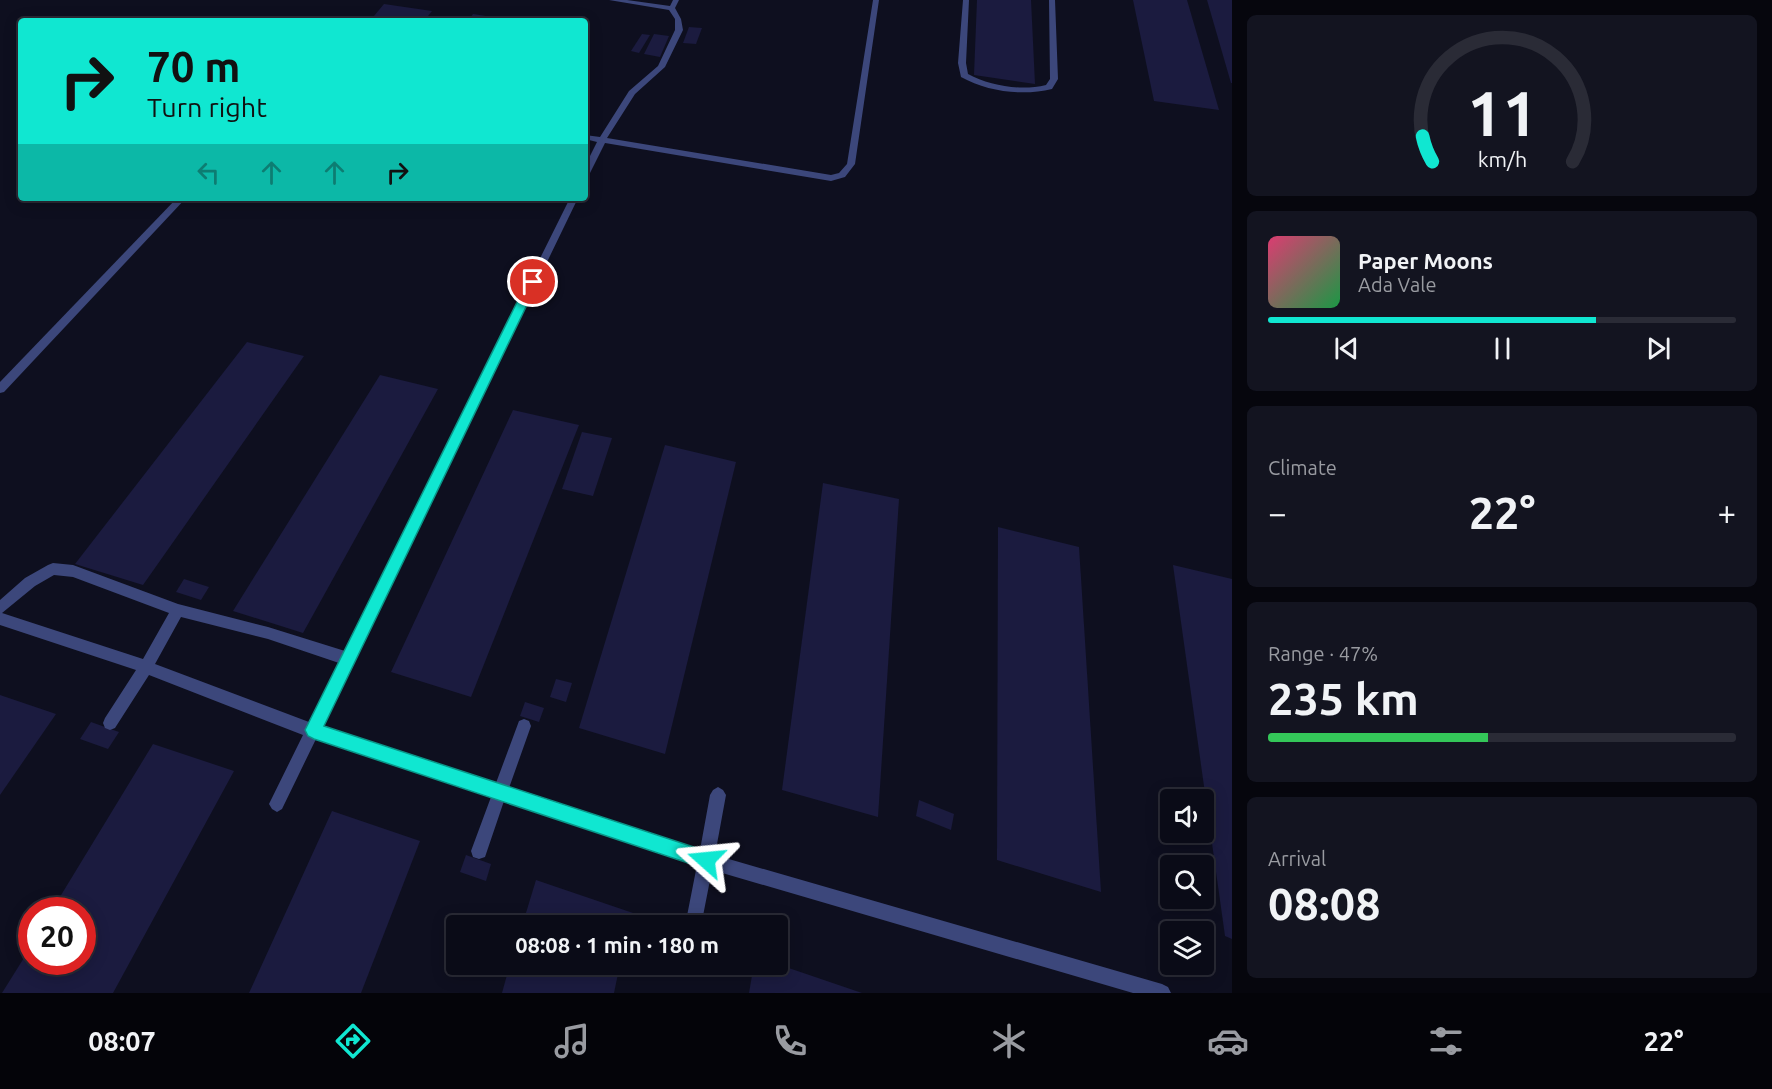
<!DOCTYPE html>
<meta charset="utf-8">
<style>
:root{--surface:#0a0b17;--page:#131420;--text:#f1f3f6;--muted:#999ba1;--line:#2a2b36;--accent:#10e7d1}
body{margin:0;font-family:Ubuntu,sans-serif;background:var(--page);color:var(--text);height:100vh;display:flex;flex-direction:column;font-size:22px;white-space:nowrap}
*{box-sizing:border-box;margin:0}
p{font-size:20px;color:var(--muted)}
.icon{flex:none;width:33px;height:33px;fill:none;stroke:currentColor;stroke-width:2;stroke-linecap:round;stroke-linejoin:round}
.map{position:relative;flex:1;overflow:hidden}
.sheet{display:flex;flex-direction:column;gap:15px;padding:15px;background:#06060d;width:540px}
.sheet>*{flex:none}
.guide{position:absolute;left:18px;top:18px;width:570px;height:183px;border-radius:6px;box-shadow:0 3px 15px #0003,0 0 0 2px var(--line);background:#10e7d1;color:#111;overflow:hidden}
.fabs{position:absolute;left:1160px;top:789px;display:grid;gap:12px}
.fabs a{display:grid;place-items:center;width:54px;height:54px;border-radius:6px;background:var(--surface);box-shadow:0 3px 15px #0003,0 0 0 2px var(--line);font-size:30px}
.speed{position:absolute;left:18px;top:897px;display:flex;gap:12px;font-size:30px;font-weight:700;text-align:center}
.speed>*{display:grid;place-content:center;width:78px;height:78px;border-radius:50%;background:var(--surface);box-shadow:0 3px 15px #0003,0 0 0 2px var(--line);line-height:1}
.speed .limit{border:9px solid #d22;background:#fff;color:#111}
.pin{position:absolute;display:grid;place-items:center;width:51px;height:51px;color:#fff;margin:-26px;border:3px solid #fff;border-radius:50%;box-shadow:0 2px 6px #0007}
.me{position:absolute;width:66px;margin:-33px;rotate:288deg;stroke-linejoin:round;filter:drop-shadow(0 0 4px #0008)}
.turn{display:flex;align-items:center;gap:21px;height:126px;padding:0 30px;font-size:27px}
.turn .icon{width:78px;height:78px;stroke-width:2.5}
.turn b{display:block;font-size:42px;line-height:51px}
.lanes{display:flex;align-items:center;height:57px;padding:0 30px;background:#0003;justify-content:center;gap:30px;direction:ltr}
.lanes .off{opacity:.35}
.big{font-size:45px;font-weight:600;line-height:1.1}
.sheet .card{flex:1;display:flex;flex-direction:column;justify-content:center;gap:9px;min-width:0;padding:0 21px;border-radius:9px;background:var(--page)}
.sheet .dial{align-items:center;gap:0}
.dial svg{height:156px;overflow:visible;fill:none;stroke:var(--line);stroke-width:7;stroke-linecap:round;text-anchor:middle}
.dial text{fill:var(--text);stroke:none}
.song{display:flex;align-items:center;gap:18px}
.cover{width:72px;height:72px;border-radius:9px;background:linear-gradient(135deg,hsl(340 70% 55%),hsl(140 70% 35%))}
.played{height:6px;border-radius:3px;background:linear-gradient(90deg,var(--accent) 70%,var(--line) 70%)}
.keys{display:flex;justify-content:space-around;direction:ltr}
.heat{display:flex;justify-content:space-between;align-items:center;font-size:33px;direction:ltr}
.charge{height:9px;border-radius:4px;background:linear-gradient(90deg,#34c759 47%,var(--line) 0)}
.trip{position:absolute;left:446px;top:915px;width:342px;height:60px;border-radius:6px;background:var(--surface);box-shadow:0 3px 15px #0003,0 0 0 2px var(--line);font-weight:600;line-height:60px;text-align:center}
.dock{display:flex;height:96px;justify-content:space-around;align-items:center;background:#040409;color:var(--muted)}
.dock .icon{width:42px;height:42px}
.dock .selected{color:var(--accent)}
.dock b{font-size:27px;color:var(--text)}
main{display:flex;flex:1;min-height:0}
.map>svg:first-child{display:block}
.building{fill:#1b1b3f}
.lines{fill:none;stroke-linecap:round;stroke-linejoin:round}
.service{fill:#3c477b;fill-rule:evenodd}
.route{fill:#10e7d1;stroke:#0a9688;stroke-width:1.5}
</style>
<main>
<div class="map">
<svg width="1232" height="993" viewBox="0 0 1232 993">
<rect width="100%" height="100%" fill="#0e0f1f"/>
<g class="building">
<polygon points="977,0 1031,0 1035,84 974,75"/>
<polygon points="1133,0 1187,0 1219,110 1154,101"/>
<polygon points="1207,0 1232,0 1232,83 1231,83"/>
<polygon points="384,4 432,11 424,21 374,16"/>
<polygon points="473,14 512,20 512,21 468,21"/>
<polygon points="689,27 702,28 696,44 683,43"/>
<polygon points="642,34 650,35 639,53 631,51"/>
<polygon points="654,34 669,36 660,57 644,54"/>
<polygon points="247,342 304,356 143,585 75,564"/>
<polygon points="380,375 438,389 303,633 233,611"/>
<polygon points="513,410 579,425 471,697 391,672"/>
<polygon points="582,432 612,438 593,496 562,489"/>
<polygon points="665,445 736,462 665,754 579,728"/>
<polygon points="823,483 899,499 878,817 782,790"/>
<polygon points="998,527 1079,547 1101,892 997,860"/>
<polygon points="1173,565 1232,579 1232,939 1225,936"/>
<polygon points="184,579 209,587 201,600 176,592"/>
<polygon points="556,679 572,683 566,702 550,697"/>
<polygon points="0,695 56,714 0,795"/>
<polygon points="525,702 544,708 539,722 520,716"/>
<polygon points="91,722 119,732 108,749 80,739"/>
<polygon points="153,744 234,771 113,993 2,993 32,945 32,962 82,962 82,910 52,910"/>
<polygon points="919,800 954,814 951,830 916,816"/>
<polygon points="332,811 420,841 361,993 249,993"/>
<polygon points="466,855 491,864 486,881 460,872"/>
<polygon points="536,880 633,913 630,926 522,926"/>
<polygon points="1203,883 1204,883 1208,909 1192,905 1191,898 1203,898"/>
<polygon points="510,964 620,964 614,993 502,993"/>
<polygon points="754,964 777,964 862,993 749,993"/>
</g>
<g class="lines">
<g class="service">
<polygon points="609,0 627,0 670,6 673,0 679,0 675,8 681,19 683,30 665,67 635,94 607,138 831,175 839,173 847,164 873,0 879,0 855,164 845,177 831,181 605,143 589,175 585,178 585,166 597,142 585,139 585,135 600,137 629,91 658,66 675,30 675,19 669,10"/>
<path d="M963,0H969L966,63L968,74C990,86 1021,91 1046,85L1050,79L1049,0H1055L1058,79L1052,89C1023,96 988,92 961,77L958,63Z"/>
<polygon points="177,198 186,198 4,392 0,393 0,382"/>
<path d="M570,198H578L322,727L496,783L519,721L524,719L529,721L531,726L509,788L700,850L710,795L713,790L718,787L723,790L726,795L715,855L1162,984L1168,987L1171,993H1133L712,870L701,926H685L697,865L504,801L485,857L479,859L473,857L471,851L491,797L316,739L282,809L277,812L272,809L269,804L303,735L149,675L115,728L110,730L105,728L103,723L105,718L136,670L0,625V600L25,578L48,565L53,563L73,565L178,604L268,627L345,651ZM54,575L73,577L169,613L143,659L2,613L35,586ZM181,617L268,639L339,663L309,722L155,664Z"/>
</g>
</g>
<polygon class="route" points="533,278 538,282 324,726 706,851 712,853 715,860 712,866 706,869 314,739 308,736 305,730 527,282"/>
</svg>
<div class="fabs">
<a><svg class="icon" aria-label="sound" viewBox="0 0 24 24"><path d="M4 9h4l5-4v14l-5-4H4zM17 9q2 3 0 6"/></svg></a>
<a><svg class="icon" aria-label="search" viewBox="0 0 24 24"><circle cx="10" cy="10" r="6"/><path d="M15 15l6 6"/></svg></a>
<a><svg class="icon" aria-label="layers" viewBox="0 0 24 24"><path d="M12 4l9 5-9 5-9-5zM3 14l9 5 9-5"/></svg></a>
</div>
<div class="speed"><div class="limit">20</div></div>
<div class="pin" style="left:533px;top:282px;background:#d93025"><svg class="icon" aria-label="arrive" viewBox="0 0 24 24"><path d="M6 21V4h12l-3 4 3 4H6"/></svg></div>
<svg class="me" style="left:706px;top:860px" viewBox="-20 -20 40 40"><path d="M0-17L14 15 0 8-14 15z" fill="#10e7d1" stroke="#fff" stroke-width="4"/></svg>
<div class="trip">08:08 · 1 min · 180 m</div>
<div class="guide">
<div class="turn"><svg class="icon" aria-label="right" viewBox="0 0 24 24"><path d="M7 20v-9h11M14 6l5 5-5 5"/></svg><div><b>70 m</b>Turn right</div></div>
<div class="lanes"><svg class="icon off" aria-label="left" viewBox="0 0 24 24"><path d="M17 20v-9H6M10 6l-5 5 5 5"/></svg><svg class="icon off" aria-label="ahead" viewBox="0 0 24 24"><path d="M12 20V5M6 11l6-6 6 6"/></svg><svg class="icon off" aria-label="ahead" viewBox="0 0 24 24"><path d="M12 20V5M6 11l6-6 6 6"/></svg><svg class="icon" aria-label="right" viewBox="0 0 24 24"><path d="M7 20v-9h11M14 6l5 5-5 5"/></svg></div>
</div>
</div>
<section class="sheet">
<div class="card dial"><svg viewBox="0 0 100 80">
<path d="M14 69A42 42 0 1 1 86 69"/>
<path d="M14 69A42 42 0 0 1 9 56" stroke="#10e7d1"/>
<text x="50" y="56" font-size="32" font-weight="700">11</text>
<text x="50" y="72" font-size="11">km/h</text>
</svg></div>
<div class="card">
<div class="song"><i class="cover"></i><div><b>Paper Moons</b><p>Ada Vale</p></div></div>
<div class="played"></div>
<div class="keys"><svg class="icon" aria-label="previous" viewBox="0 0 24 24"><path d="M18 5L8 12l10 7zM5 5v14"/></svg><svg class="icon" aria-label="pause" viewBox="0 0 24 24"><path d="M8 5v14M16 5v14"/></svg><svg class="icon" aria-label="next" viewBox="0 0 24 24"><path d="M6 5l10 7-10 7zM19 5v14"/></svg></div>
</div>
<div class="card"><p>Climate</p>
<div class="heat"><a>−</a><b class="big">22°</b><a>+</a></div>
</div>
<div class="card"><p>Range · 47%</p><b class="big">235 km</b><div class="charge"></div></div>
<div class="card"><p>Arrival</p><b class="big">08:08</b></div>
</section>
</main>
<nav class="dock">
<b>08:07</b>
<svg class="icon selected" aria-label="directions" viewBox="0 0 24 24"><path d="M12 3l9 9-9 9-9-9zM9 14v-3h6M13 9l2 2-2 2"/></svg>
<svg class="icon" aria-label="music" viewBox="0 0 24 24"><path d="M9 18V5l10-2v13"/><circle cx="6" cy="18" r="3"/><circle cx="16" cy="16" r="3"/></svg>
<svg class="icon" aria-label="phone" viewBox="0 0 24 24"><path d="M5 4h4l2 5-3 2q2 4 5 5l2-3 5 2v4C11 20 4 13 5 4z"/></svg>
<svg class="icon" aria-label="climate" viewBox="0 0 24 24"><path d="M12 3v18M4 7l16 10M4 17L20 7"/></svg>
<svg class="icon" aria-label="car" viewBox="0 0 24 24"><path d="M5 17H2v-5l4-1 3-4h7l3 4 3 1v5h-3M9 17h6M6 11h13"/><circle cx="7" cy="17" r="2"/><circle cx="17" cy="17" r="2"/></svg>
<svg class="icon" aria-label="filters" viewBox="0 0 24 24"><path d="M4 7h16M4 17h16"/><circle cx="9" cy="7" r="2"/><circle cx="15" cy="17" r="2"/></svg>
<b>22°</b>
</nav>
